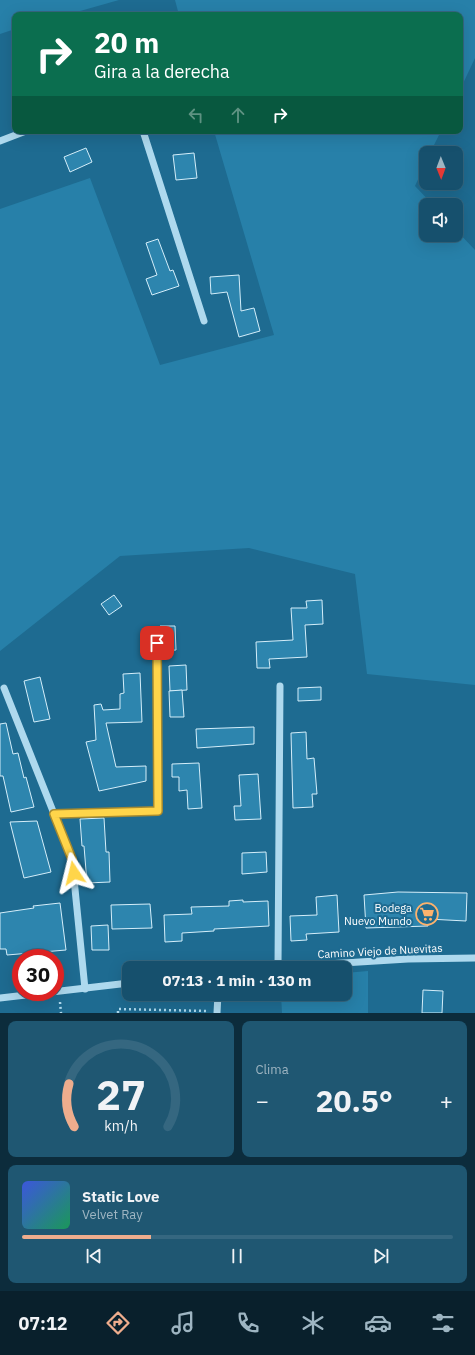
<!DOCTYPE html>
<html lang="es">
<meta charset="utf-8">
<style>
:root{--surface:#16506d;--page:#1f5772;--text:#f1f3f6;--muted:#9eb5c2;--line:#356780;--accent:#eead8d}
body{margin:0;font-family:"IBM Plex Sans",sans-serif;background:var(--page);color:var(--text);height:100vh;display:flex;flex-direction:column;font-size:15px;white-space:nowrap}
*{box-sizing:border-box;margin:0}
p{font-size:13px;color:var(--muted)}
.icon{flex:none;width:22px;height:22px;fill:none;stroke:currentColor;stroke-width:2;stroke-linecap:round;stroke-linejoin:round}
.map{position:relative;height:1013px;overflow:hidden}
.sheet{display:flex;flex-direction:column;gap:8px;padding:8px;background:#0c2c3c;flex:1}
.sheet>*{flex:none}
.hud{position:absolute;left:12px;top:12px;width:451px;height:122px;border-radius:8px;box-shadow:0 4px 16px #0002,0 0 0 1px var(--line);background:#0b6e4f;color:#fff;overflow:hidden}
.needle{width:26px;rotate:179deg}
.controls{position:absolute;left:419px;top:146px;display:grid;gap:8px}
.controls a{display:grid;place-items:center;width:44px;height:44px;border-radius:8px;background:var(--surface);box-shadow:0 4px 16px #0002,0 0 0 1px var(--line);font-size:20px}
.speed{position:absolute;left:12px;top:949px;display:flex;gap:8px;font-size:20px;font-weight:700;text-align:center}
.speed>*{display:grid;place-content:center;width:52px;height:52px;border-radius:50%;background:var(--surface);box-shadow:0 4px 16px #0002,0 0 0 1px var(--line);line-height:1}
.speed .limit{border:6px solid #d22;background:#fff;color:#111}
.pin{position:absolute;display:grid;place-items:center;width:34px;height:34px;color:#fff;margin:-17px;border-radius:8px;box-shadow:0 2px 6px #0006}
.me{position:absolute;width:44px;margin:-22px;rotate:350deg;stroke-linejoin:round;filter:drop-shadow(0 0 3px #0008)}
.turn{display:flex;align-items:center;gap:14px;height:84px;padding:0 16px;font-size:18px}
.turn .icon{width:52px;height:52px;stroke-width:2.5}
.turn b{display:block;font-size:28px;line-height:34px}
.lanes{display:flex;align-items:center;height:38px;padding:0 16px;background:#0003;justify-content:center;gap:20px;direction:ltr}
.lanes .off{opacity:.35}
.big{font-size:30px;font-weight:800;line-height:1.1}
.sheet .tile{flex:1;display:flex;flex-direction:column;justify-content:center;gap:6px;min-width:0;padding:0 14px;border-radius:8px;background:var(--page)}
.sheet .dial{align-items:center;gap:0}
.dial svg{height:104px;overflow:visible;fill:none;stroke:var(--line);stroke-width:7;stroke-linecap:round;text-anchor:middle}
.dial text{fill:var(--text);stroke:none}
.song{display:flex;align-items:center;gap:12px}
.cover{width:48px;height:48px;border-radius:6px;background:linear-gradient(135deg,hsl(230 70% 55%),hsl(150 70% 35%))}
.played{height:4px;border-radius:2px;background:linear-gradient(90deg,var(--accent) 30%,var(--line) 30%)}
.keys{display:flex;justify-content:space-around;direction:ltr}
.heat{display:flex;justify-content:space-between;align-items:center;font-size:22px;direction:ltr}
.sheet .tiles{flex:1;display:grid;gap:8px;grid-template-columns:1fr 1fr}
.tile:last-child{grid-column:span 2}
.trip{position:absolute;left:122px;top:961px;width:230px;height:40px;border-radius:8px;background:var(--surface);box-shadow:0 4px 16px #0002,0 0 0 1px var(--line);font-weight:800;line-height:40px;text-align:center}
.tab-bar{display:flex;height:64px;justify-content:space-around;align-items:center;background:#09202c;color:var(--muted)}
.tab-bar .icon{width:28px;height:28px}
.tab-bar .selected{color:var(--accent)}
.tab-bar b{font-size:18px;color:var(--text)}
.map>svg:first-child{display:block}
.green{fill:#2780a9}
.building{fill:#2d85ae;stroke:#d4eefa}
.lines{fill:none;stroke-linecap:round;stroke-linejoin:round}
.path{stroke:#aed9ee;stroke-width:2.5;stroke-dasharray:2 3;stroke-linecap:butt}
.minor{stroke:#aed9ee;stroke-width:7}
.route-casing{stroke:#a68a30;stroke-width:10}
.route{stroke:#ffd54a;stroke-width:7}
.labels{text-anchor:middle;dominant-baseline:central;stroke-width:4;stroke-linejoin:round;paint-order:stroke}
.poi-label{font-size:11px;fill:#fff;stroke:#1e6b91;text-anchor:end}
.street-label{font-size:11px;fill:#fff;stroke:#1e6b91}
</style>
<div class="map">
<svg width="475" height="1013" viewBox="0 0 475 1013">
<rect width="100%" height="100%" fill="#1e6b91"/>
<g class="green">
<polygon points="0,0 119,0 66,15 15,15 15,29 0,34"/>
<polygon points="175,0 475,0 475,58 460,90 460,15 179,15"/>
<polygon points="214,131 441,131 430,153 426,153 426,162 415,186 433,205 426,205 426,235 456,235 456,230 475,250 475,685 367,674 355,574 249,548 120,556 0,651 0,209 90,178 160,365 274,335"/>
<polygon points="368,971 368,1013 282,1013 281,994 345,994 345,973"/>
</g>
<g class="building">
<polygon points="86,148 92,162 70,172 64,157"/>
<polygon points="194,153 197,178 176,180 173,155"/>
<polygon points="158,239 170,271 173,270 179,286 152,295 146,279 157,275 146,243"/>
<polygon points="239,275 241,311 254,308 260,331 239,337 227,292 211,294 210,277"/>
<polygon points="114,595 122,606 109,615 101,604"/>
<polygon points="322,600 323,624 305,625 307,657 269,659 270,668 257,668 256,642 293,640 291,608 307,608 306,601"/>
<polygon points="160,626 175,626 176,650 162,651"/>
<polygon points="186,665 187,690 170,691 169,666"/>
<polygon points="140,673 142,722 106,723 116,767 146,766 146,781 99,791 86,742 96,740 94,705 101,704 103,710 120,709 120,694 124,693 123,674"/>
<polygon points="40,677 50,719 34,722 24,681"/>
<polygon points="321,687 321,700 298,701 298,688"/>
<polygon points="182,690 184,717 170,717 169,691"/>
<polygon points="6,723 13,754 18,753 24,778 26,777 34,807 11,812 3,776 0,776 0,724"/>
<polygon points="254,727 254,744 197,748 196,729"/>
<polygon points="306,732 307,759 314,758 317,794 312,794 313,807 293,808 291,733"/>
<polygon points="199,763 202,808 188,809 187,790 179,791 179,777 172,777 172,764"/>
<polygon points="258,774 261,819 235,820 234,806 241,806 239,775"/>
<polygon points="104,818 106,852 109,852 110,882 87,883 84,846 82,846 80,819"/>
<polygon points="37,821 51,872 24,878 10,822"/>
<polygon points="266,852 267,872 242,874 242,853"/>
<polygon points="398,892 467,893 466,921 428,919 428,926 366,928 364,895"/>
<polygon points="337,895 339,932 306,934 307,940 291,941 290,916 317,915 316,897"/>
<polygon points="243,900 243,902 268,901 269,926 214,929 214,931 182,933 182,941 165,942 164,915 192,914 191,907 229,906 229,901"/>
<polygon points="60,903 66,950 7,955 6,949 0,949 0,913 34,908 33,906"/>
<polygon points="150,904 152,928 112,929 111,905"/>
<polygon points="108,925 109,950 92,950 91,926"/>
<polygon points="423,990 443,991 442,1013 422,1013"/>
</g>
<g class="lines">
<g class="path">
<polyline points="60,1002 61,1013"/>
<polyline points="118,1013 118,1009 207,1011"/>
</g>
<g class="minor">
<polyline points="143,131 204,321"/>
<polyline points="0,141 26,131"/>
<polyline points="4,688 72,859 85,989"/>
<polyline points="54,814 158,811 157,643"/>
<polyline points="278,967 280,686"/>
<polyline points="262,968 408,959 475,958"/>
<polyline points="0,998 129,983"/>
<polyline points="217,1013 218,994"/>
</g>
</g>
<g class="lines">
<g class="route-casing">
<polyline id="route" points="74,873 72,859 54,814 158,811 157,643"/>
</g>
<use href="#route" class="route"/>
</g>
<defs>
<g id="supermarket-ring" transform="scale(1.15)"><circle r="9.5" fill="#1e6b91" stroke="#fcb26d" stroke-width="1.5"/><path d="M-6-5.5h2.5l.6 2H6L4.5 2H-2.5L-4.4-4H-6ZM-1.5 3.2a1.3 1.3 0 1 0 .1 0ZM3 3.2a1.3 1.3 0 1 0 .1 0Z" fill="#fcb26d"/></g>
</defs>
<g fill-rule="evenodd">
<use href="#supermarket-ring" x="427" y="914"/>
</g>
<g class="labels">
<g class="poi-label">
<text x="412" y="908">Bodega<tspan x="412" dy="13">Nuevo Mundo</tspan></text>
</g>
<g class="street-label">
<text transform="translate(380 951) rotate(-3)">Camino Viejo de Nuevitas</text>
</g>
</g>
</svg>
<div class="controls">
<a><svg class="needle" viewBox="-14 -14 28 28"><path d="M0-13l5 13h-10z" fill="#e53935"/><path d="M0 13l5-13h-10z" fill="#9eb5c2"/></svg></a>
<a><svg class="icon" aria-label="sound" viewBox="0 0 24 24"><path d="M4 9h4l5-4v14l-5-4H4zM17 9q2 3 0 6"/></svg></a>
</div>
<div class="speed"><div class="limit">30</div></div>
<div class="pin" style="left:157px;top:643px;background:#d93025"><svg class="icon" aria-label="arrive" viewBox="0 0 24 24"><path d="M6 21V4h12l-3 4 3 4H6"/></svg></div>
<svg class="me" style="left:74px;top:873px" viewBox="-20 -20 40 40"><path d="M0-17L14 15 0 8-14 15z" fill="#ffd54a" stroke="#fff" stroke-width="4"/></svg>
<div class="trip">07:13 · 1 min · 130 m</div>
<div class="hud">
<div class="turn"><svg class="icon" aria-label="right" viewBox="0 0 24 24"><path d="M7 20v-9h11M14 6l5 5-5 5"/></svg><div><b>20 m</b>Gira a la derecha</div></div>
<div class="lanes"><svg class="icon off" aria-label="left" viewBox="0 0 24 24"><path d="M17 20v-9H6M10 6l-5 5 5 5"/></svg><svg class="icon off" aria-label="ahead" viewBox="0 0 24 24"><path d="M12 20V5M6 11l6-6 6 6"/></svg><svg class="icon" aria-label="right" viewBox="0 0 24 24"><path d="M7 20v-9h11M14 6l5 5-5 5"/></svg></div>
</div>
</div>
<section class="sheet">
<div class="tiles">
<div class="tile dial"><svg viewBox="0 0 100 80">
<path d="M14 69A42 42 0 1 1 86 69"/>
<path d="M14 69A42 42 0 0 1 10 36" stroke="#eead8d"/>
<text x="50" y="56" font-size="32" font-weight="700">27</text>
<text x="50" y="72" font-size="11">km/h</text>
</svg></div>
<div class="tile"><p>Clima</p>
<div class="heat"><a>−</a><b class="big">20.5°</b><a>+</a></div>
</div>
<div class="tile">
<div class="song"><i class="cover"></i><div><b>Static Love</b><p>Velvet Ray</p></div></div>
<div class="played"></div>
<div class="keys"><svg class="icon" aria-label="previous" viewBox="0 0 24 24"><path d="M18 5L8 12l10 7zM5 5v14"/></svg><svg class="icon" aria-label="pause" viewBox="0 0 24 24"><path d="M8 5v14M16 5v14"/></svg><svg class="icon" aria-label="next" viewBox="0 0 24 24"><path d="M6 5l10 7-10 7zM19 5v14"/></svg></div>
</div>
</div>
</section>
<nav class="tab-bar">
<b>07:12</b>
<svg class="icon selected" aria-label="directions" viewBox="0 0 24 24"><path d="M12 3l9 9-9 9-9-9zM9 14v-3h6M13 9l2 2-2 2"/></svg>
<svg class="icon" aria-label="music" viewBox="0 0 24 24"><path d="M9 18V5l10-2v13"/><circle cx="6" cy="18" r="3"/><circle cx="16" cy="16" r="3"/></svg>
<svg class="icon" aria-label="phone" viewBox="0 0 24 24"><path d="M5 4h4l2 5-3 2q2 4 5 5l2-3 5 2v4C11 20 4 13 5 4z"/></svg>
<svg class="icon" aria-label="climate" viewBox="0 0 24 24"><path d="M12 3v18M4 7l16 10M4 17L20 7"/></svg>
<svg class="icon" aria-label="car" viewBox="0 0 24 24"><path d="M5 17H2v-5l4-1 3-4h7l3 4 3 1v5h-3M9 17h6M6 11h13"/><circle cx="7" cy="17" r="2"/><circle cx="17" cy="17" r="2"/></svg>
<svg class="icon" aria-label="filters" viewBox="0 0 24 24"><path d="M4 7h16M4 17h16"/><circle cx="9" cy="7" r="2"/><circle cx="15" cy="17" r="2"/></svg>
</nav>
